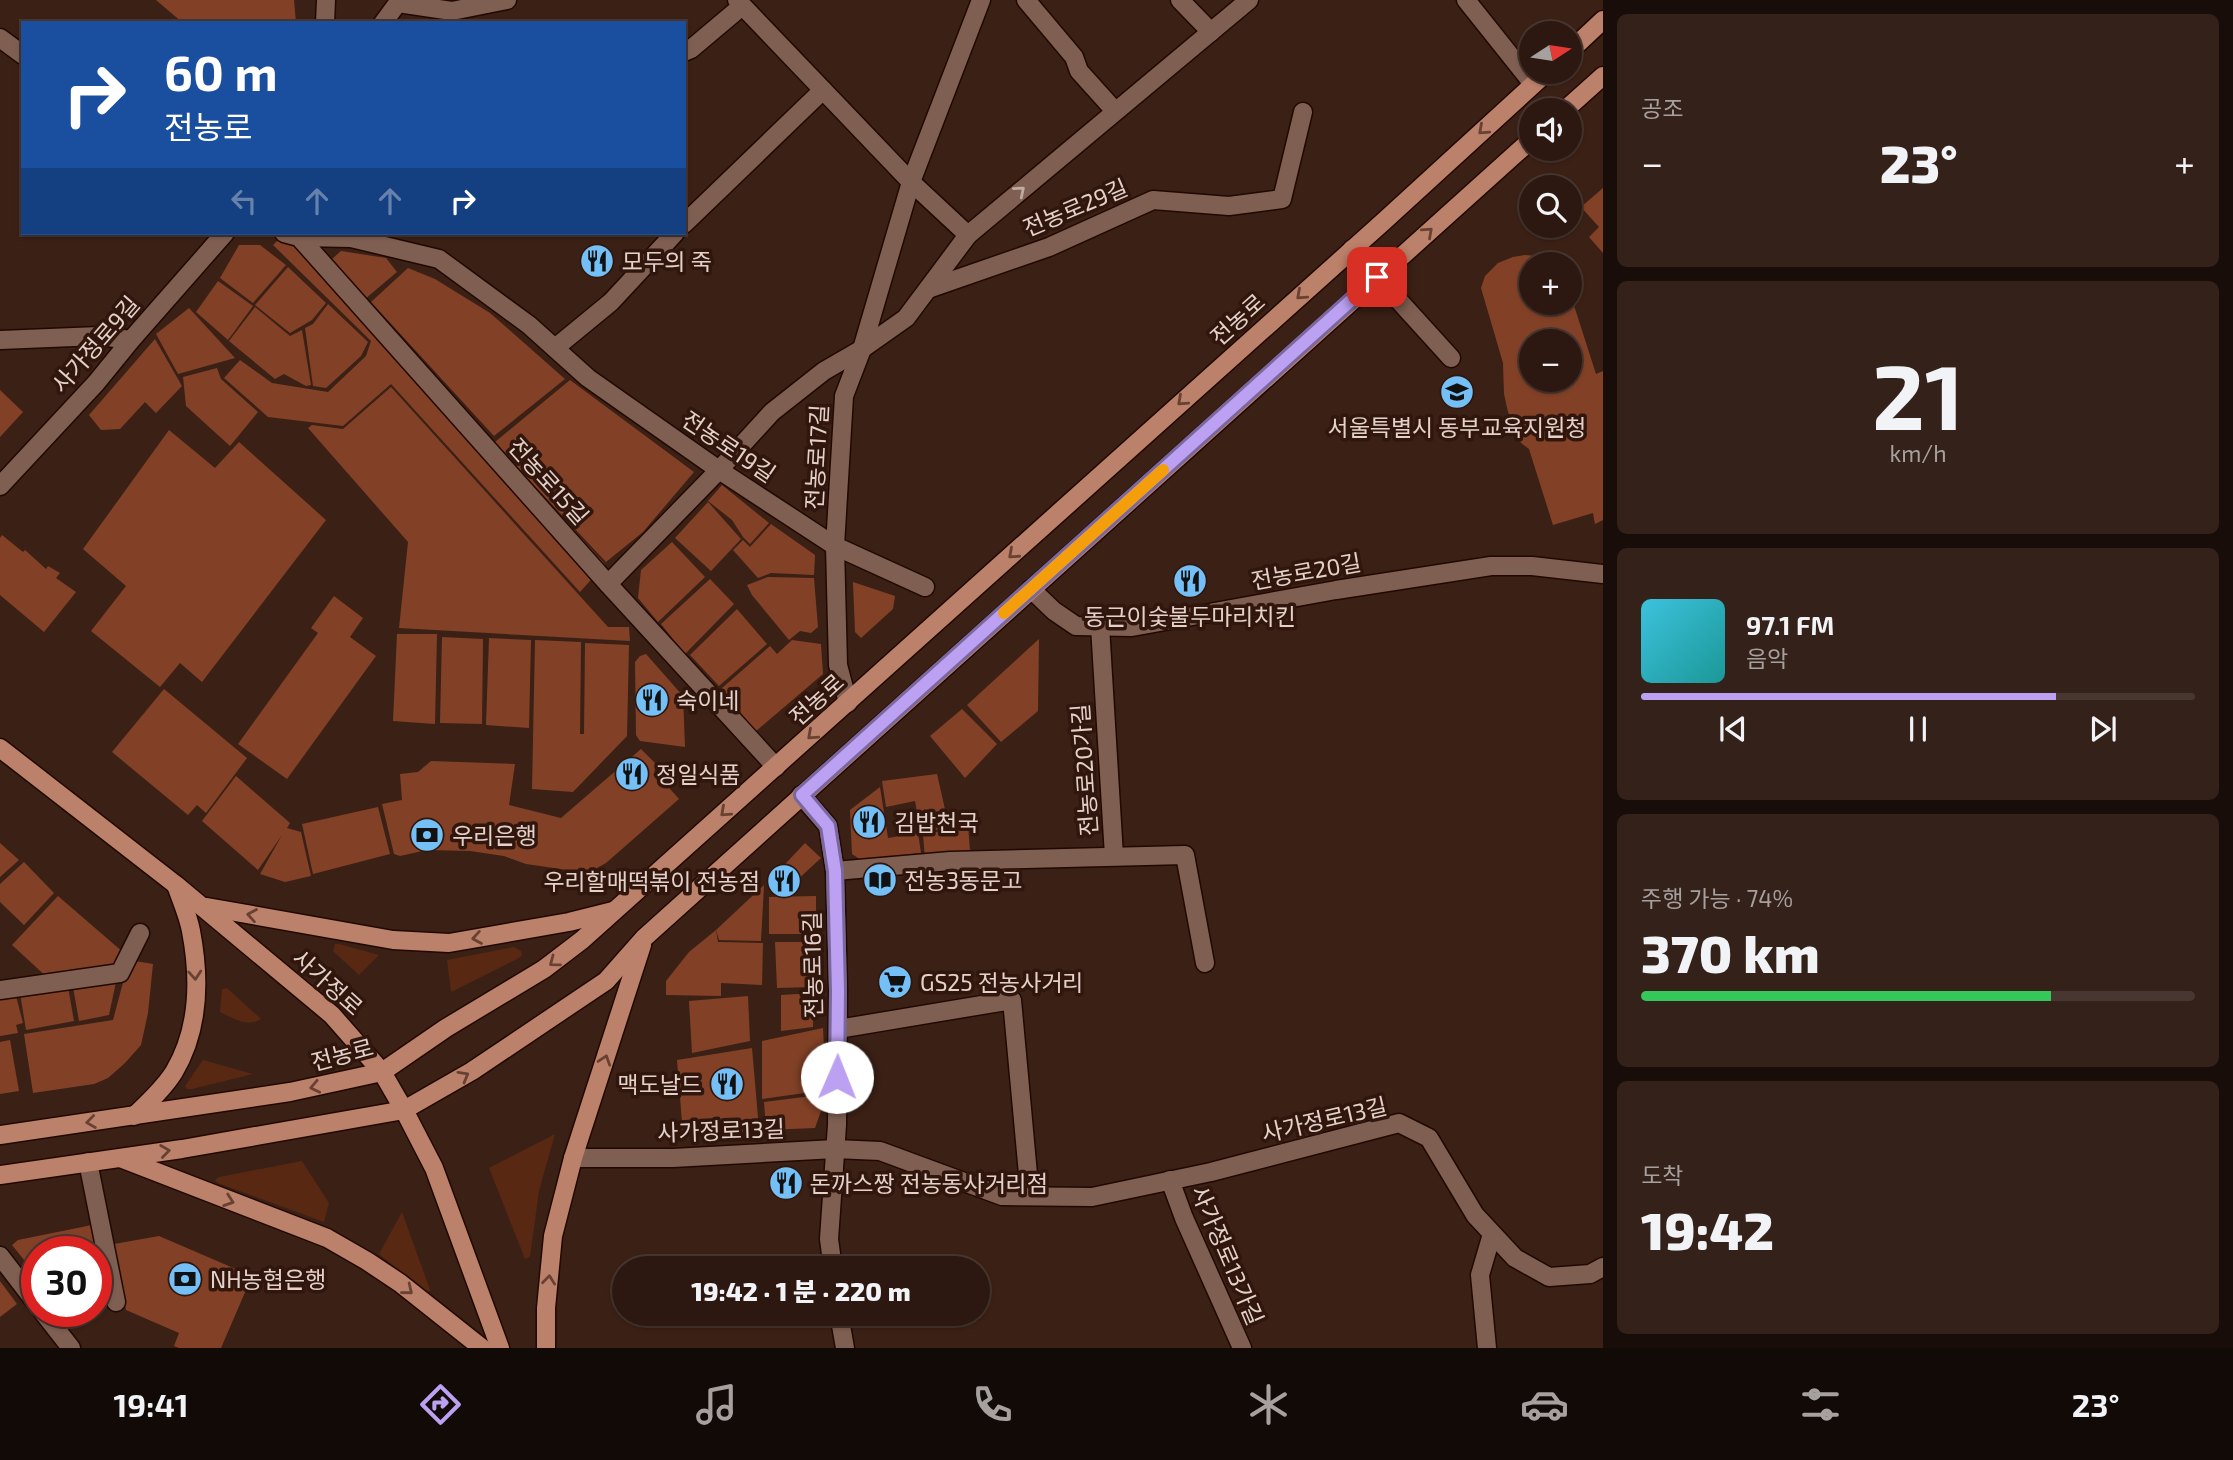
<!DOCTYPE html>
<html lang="ko">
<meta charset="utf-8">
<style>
:root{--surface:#2c1810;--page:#342119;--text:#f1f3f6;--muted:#a6a09f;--line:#483730;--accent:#bca0f2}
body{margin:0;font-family:"Exo 2","Noto Sans KR",sans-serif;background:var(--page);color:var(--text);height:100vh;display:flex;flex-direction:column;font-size:26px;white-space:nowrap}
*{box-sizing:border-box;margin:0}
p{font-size:23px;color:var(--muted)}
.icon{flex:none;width:38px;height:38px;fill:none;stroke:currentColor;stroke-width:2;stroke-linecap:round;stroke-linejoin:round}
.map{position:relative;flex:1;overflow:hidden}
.side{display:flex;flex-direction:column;gap:14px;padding:14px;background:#180d09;width:630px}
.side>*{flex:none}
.top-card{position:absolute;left:21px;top:21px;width:665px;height:214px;border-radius:0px;box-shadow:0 2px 5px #0004,0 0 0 2px var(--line);background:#1a4fa0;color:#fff;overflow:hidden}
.needle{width:46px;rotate:78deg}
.fabs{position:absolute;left:1519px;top:21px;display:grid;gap:14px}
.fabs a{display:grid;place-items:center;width:63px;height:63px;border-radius:50%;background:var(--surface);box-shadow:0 2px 5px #0004,0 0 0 2px var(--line);font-size:35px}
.speed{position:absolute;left:21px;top:1236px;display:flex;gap:14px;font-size:35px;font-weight:700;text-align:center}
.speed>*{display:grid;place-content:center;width:91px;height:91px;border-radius:50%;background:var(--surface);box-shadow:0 2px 5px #0004,0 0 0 2px var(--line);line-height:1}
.speed .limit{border:10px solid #d22;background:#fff;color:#111}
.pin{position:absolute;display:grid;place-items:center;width:60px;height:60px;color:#fff;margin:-30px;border-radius:14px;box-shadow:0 4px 10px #0006}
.me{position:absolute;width:77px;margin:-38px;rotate:1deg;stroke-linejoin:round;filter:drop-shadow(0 0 5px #0008)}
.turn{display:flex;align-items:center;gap:24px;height:147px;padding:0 28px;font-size:32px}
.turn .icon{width:91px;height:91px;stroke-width:2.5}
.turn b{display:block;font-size:49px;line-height:60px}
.lanes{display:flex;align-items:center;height:66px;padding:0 28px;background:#0003;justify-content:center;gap:35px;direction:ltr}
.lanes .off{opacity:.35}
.big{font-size:52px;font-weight:800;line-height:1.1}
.side .card{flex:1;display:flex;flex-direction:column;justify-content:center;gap:10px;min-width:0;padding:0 24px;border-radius:10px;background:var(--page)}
.side .dial{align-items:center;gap:0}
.dial b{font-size:91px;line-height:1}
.song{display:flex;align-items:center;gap:21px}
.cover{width:84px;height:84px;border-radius:10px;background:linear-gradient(135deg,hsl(190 70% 55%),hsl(180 70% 35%))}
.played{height:7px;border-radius:4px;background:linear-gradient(90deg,var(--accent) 75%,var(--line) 75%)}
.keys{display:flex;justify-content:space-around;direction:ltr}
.heat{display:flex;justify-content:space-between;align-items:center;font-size:38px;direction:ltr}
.charge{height:10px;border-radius:5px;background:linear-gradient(90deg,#34c759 74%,var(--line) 0)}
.trip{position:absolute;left:612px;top:1256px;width:378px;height:70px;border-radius:35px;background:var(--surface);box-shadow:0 2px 5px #0004,0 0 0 2px var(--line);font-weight:800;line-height:70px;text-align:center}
.menu{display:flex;height:112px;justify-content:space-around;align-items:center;background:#120a06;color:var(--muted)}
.menu .icon{width:49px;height:49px}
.menu .selected{color:var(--accent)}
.menu b{font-size:32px;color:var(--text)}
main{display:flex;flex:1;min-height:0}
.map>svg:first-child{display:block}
.green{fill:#582813}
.building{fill:#824126;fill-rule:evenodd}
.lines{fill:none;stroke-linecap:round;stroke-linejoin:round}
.minor-casing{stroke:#210902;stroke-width:21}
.major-casing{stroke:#210902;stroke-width:21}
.minor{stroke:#7f5f52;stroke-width:18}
.major{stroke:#bc816a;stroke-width:18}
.oneway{stroke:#684132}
.oneway2{stroke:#c1aaa0}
.route-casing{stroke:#7a689d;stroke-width:18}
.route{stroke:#bca0f2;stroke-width:12}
.slow{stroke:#f59e0b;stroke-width:12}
.labels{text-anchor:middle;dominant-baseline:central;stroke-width:7;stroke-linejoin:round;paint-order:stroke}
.street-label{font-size:23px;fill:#e4d2ca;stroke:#30160c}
.poi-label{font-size:23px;fill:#e4d2ca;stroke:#30160c;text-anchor:start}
</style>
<main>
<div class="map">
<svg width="1603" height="1348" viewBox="0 0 1603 1348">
<rect width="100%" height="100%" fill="#3b2015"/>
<g class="green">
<polygon points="335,944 339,944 379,955 359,975 333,951"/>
<polygon points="514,947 521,951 522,955 519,958 451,992 447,960"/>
<path d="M227,988L261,1019C248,1028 233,1018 220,1012L222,989Z"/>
<polygon points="203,1060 253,1074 192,1089 187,1089 185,1086"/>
<polygon points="555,1134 539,1191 530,1257 525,1259 489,1168"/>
<polygon points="302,1161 329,1203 324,1222 218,1183 215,1180 219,1177"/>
<polygon points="402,1212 429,1287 430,1291 427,1292 379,1254"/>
</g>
<g class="building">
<polygon points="156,0 294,0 296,23 183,23"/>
<polygon points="1603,188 1603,253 1589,237 1599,227 1581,207"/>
<polygon points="285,233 331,260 341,251 386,258 397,272 365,299 495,442 570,380 694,472 643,532 606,562 513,463 605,564 580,592 391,384 343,426 268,417 224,378 240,360 272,383 328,392 366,356 371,341 273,245"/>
<polygon points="239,245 260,245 286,265 253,303 220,278"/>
<path d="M1525,255L1538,256L1550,259L1556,264H1531V303H1570V293L1596,374L1603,371V520L1595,524L1593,513L1553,525L1529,449L1521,443L1508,412L1504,394L1503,363L1481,288L1485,276L1498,263L1513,257ZM1531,341H1570V380H1531Z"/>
<polygon points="288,267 326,303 312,320 290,333 255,305"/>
<polygon points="408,268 435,279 490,313 565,379 494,436 371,302"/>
<polygon points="218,281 253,306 228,340 196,312"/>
<polygon points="328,304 368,342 361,356 326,388 313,386 305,328 313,324"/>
<polygon points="255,307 290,336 302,330 311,385 306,386 284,374 275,379 229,341"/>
<polygon points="189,308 235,358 178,374 156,334"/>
<polygon points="155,339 182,386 156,413 145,402 120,429 101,430 89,415"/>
<polygon points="217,368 221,379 258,412 230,446 186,406 183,377"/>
<polygon points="391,387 608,627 629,627 630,641 399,628 408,542 308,428 312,425 343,429"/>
<polygon points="0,390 23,412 0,437"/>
<polygon points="169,430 215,468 239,442 326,520 202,682 180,663 160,687 91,631 126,586 83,549"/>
<polygon points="722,485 769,523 750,544 743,537 732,520 708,501"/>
<polygon points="708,502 741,539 711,571 675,538"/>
<polygon points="771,524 815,555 814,575 771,573 758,578 733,550 743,540 750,547"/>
<polygon points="2,535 23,552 25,550 46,569 48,566 60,573 56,578 76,592 44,632 0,595 0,538"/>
<polygon points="672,542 705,577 658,622 638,598 641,570"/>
<polygon points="768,577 814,578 818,627 811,633 800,631 789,640 752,595 747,585"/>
<polygon points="710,579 734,604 685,654 661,624"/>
<polygon points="853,582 895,596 893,609 861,638 855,632"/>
<polygon points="334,596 363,618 350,637 376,656 287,779 238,744 318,633 311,628"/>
<polygon points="737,609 767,644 719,686 690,655"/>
<polygon points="397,634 437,634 435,724 393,721"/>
<polygon points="442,637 483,639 482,724 440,723"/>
<polygon points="489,638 531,640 529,728 486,725"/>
<polygon points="1039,639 1038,711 1001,742 967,705"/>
<polygon points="535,640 581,642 580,734 584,734 585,643 629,645 627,736 573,792 532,789"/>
<polygon points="792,640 821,644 823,674 755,732 722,688 770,646 777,654"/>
<polygon points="646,654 683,696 685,747 640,741 636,735 635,662 640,656"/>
<polygon points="164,689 247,758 206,813 197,805 188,815 112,752"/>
<polygon points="962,709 997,744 965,778 930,736"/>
<polygon points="641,749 659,767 654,771 679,799 606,863 588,873 526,864 504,856 470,851 427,850 400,856 394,854 382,804 402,800 400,774 418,772 431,761 515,764 509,805 561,818"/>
<polygon points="937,774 949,827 921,833 915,801 886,807 882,781"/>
<polygon points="236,776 290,823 287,828 301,832 311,876 285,882 260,874 282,835 258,870 202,821"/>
<polygon points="880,787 888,838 918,833 921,853 861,860 852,854 850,810"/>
<polygon points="378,807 390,854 313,874 302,824"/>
<polygon points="968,825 970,851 925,858 923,835"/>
<polygon points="0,843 19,860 0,877"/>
<polygon points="805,843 821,858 782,894 770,880"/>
<polygon points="24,862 54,893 24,925 0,902 0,884"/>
<polygon points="764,885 761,941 719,940 716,930"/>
<polygon points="58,896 124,953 118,967 49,979 12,945"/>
<polygon points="816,896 816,934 769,934 769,897"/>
<polygon points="716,930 718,942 763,943 762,985 721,983 721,996 666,995 666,981 689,952"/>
<polygon points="775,942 810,942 812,987 777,988"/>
<polygon points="129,960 153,964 148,1013 141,1045 125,1063 108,1078 94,1084 33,1093 24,1034 113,1020"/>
<polygon points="116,982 109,1015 79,1021 73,987"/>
<polygon points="68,987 74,1021 26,1030 20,993"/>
<polygon points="814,993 813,1027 781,1031 781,995"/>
<polygon points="16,996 23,1023 16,1025 18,1033 0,1036 0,998"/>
<polygon points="748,996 750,1041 692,1053 689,1001"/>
<polygon points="823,1028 826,1090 762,1099 762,1041"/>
<polygon points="10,1040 19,1091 0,1094 0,1042"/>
<polygon points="752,1048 759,1129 738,1133 683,1134 677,1060"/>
<polygon points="827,1094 815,1128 766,1130 764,1102"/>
<polygon points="92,1225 105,1288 96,1290 96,1251 37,1251 37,1276 12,1245 18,1240"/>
<polygon points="159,1236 252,1276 221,1348 179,1348 174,1346 179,1333 126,1310 114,1244"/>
<polygon points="0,1281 17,1304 0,1317"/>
</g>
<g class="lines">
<g class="minor-casing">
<g id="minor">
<polyline points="737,0 911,182 968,235"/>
<polyline points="1026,0 1074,57 1079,71 1115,111"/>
<polyline points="1180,0 1211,32"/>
<polyline points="1466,0 1533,84"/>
<polyline points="398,3 452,11 507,0"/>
<polyline points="325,23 326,0"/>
<polyline points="383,23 400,0"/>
<polyline points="0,38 23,55"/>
<polyline points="684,52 691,49 742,6"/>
<polyline points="684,224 823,90"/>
<polyline points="284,233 299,237 608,584 776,767"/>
<polyline points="299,237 351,238 439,259 529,325 588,378 719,470 835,546 925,587"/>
<polyline points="1352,249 1451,358"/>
<polyline points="928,289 1049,247 1153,200 1229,206 1282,199 1303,112"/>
<polyline points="0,340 99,336 131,340"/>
<polyline points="555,348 611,302 675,233"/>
<polyline points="0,486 96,383 131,340 225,233"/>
<polyline points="608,584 719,470 772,412 824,371 862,349 906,318 968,235 1249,0"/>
<polyline points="1031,589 1054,611 1076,626 1132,627 1336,590 1491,566 1532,566 1603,574"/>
<polyline points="1100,626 1114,856"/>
<polyline points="848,703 838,665 835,546 844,396 862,349 911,182 981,0"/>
<polyline points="801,795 828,826 835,871 838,991 837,1125 829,1239 833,1269"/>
<polyline points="835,871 950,861 1185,855 1205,963"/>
<polyline points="0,990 120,973 140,933"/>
<polyline points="838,1029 1012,1000 1030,1196"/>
<polyline points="573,1158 673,1158 835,1149 880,1151 1002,1196 1092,1197 1211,1172 1399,1123 1429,1138 1475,1215 1515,1258 1549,1277 1590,1274 1603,1267"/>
<polyline points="88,1162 116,1302"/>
<polyline points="1170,1180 1184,1218 1242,1348"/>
<polyline points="0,1256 37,1304"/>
<polyline points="42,1311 71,1348"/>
<polyline points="839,1314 845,1348"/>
<polyline points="1487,1348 1480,1275 1492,1234"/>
</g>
</g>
<g class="major-casing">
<g id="major">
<polyline points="1570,51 1603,20"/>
<polyline points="1565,110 1603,76"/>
<polyline points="0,748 176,885 332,1015 382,1072 404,1110 434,1168 500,1348"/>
<polyline points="207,907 393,940 449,943 569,922 613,911"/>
<path d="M134,1116C148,1103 164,1088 174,1072C199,1030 200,978 191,931C188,915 181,900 176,885"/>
<polyline points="0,1135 290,1092 382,1072 446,1028 544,969 582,940 1383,222 1547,72"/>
<polyline points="123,1159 327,1238 367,1261 400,1283 482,1348"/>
<polyline points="0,1175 182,1149 404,1110 472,1071 606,981 644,938 1531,140"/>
<polyline points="546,1348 546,1308 553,1236 573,1158 642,945"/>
</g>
</g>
<use href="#minor" class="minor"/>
<use href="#major" class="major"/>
</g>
<defs><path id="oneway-chevron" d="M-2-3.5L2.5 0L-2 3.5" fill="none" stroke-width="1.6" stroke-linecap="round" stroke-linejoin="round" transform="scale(1.75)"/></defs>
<g class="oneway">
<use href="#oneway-chevron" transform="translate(1483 130) rotate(138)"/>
<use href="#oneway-chevron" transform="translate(1428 232) rotate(-42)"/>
<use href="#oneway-chevron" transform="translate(1301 295) rotate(138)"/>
<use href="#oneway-chevron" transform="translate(1182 401) rotate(138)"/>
<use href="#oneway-chevron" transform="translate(1013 554) rotate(138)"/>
<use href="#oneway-chevron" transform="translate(812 735) rotate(138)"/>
<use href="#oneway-chevron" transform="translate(725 812) rotate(138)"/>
<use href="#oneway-chevron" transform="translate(252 915) rotate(-170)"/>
<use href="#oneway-chevron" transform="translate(477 938) rotate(170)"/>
<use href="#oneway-chevron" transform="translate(554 962) rotate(143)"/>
<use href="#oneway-chevron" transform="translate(195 975) rotate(86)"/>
<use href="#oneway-chevron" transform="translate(605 1060) rotate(-72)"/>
<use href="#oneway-chevron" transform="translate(464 1076) rotate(-30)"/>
<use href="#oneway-chevron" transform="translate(315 1087) rotate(168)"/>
<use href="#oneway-chevron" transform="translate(91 1122) rotate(172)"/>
<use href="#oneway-chevron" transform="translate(165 1151) rotate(-8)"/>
<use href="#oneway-chevron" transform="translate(229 1201) rotate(19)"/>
<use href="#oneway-chevron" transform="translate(549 1280) rotate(-84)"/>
<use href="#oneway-chevron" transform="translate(408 1290) rotate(39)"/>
</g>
<use class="oneway2" href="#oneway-chevron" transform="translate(1020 191) rotate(-40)"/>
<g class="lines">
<g class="route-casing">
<polyline id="route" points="837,1077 838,991 835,871 828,826 802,795 1377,277"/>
</g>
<use href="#route" class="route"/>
<polyline class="slow" points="1004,613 1163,470"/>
</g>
<defs>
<g id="restaurant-disc" transform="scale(1.75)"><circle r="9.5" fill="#74c0f6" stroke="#30160c"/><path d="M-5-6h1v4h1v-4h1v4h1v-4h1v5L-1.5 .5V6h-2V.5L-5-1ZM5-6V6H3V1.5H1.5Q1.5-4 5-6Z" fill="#111"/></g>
<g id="school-disc" transform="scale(1.75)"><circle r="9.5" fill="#74c0f6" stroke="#30160c"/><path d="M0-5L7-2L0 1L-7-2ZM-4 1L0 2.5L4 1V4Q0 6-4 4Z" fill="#111"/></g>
<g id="bank-disc" transform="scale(1.75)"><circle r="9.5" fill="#74c0f6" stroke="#30160c"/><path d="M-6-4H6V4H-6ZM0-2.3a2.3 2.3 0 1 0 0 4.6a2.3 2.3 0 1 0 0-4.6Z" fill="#111"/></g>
<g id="library-disc" transform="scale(1.75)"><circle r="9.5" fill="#74c0f6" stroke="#30160c"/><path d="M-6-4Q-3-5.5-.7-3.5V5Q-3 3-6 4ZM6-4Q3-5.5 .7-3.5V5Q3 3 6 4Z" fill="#111"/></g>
<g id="supermarket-disc" transform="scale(1.75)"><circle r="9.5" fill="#74c0f6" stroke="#30160c"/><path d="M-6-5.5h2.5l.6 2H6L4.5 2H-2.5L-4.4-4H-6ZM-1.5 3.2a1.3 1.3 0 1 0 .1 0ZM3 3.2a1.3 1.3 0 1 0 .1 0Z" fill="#111"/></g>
</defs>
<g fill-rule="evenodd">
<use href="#restaurant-disc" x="597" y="261"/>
<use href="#school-disc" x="1457" y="392"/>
<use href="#restaurant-disc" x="1190" y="581"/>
<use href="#restaurant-disc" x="652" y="700"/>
<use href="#restaurant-disc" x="632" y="774"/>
<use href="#restaurant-disc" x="869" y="822"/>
<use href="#bank-disc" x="427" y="835"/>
<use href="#library-disc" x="880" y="880"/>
<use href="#restaurant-disc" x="784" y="881"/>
<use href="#supermarket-disc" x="895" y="982"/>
<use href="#restaurant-disc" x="727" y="1084"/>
<use href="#restaurant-disc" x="786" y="1183"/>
<use href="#bank-disc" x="185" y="1279"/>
</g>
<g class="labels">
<g class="street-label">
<text transform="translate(1075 207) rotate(-23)">전농로29길</text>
<text transform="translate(1237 319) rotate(-42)">전농로</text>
<text transform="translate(95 344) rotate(-49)">사가정로9길</text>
<text transform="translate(729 446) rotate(34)">전농로19길</text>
<text transform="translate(816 457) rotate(-87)">전농로17길</text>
<text transform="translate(549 481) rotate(48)">전농로15길</text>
<text transform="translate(1306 571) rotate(-10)">전농로20길</text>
<text transform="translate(816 699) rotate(-42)">전농로</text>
<text transform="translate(1084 770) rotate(-94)">전농로20가길</text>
<text transform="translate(812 965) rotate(-91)">전농로16길</text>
<text transform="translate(328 982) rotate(42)">사가정로</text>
<text transform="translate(342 1054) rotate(-15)">전농로</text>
<text transform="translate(1324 1119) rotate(-13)">사가정로13길</text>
<text transform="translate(721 1130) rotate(-2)">사가정로13길</text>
<text transform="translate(1228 1255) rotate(67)">사가정로13가길</text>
</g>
<g class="poi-label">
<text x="622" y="261">모두의 죽</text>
<text x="1457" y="427" text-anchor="middle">서울특별시 동부교육지원청</text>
<text x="1190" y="616" text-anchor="middle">동근이숯불두마리치킨</text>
<text x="676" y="700">숙이네</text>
<text x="656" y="774">정일식품</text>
<text x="894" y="822">김밥천국</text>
<text x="452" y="835">우리은행</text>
<text x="904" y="880">전농3동문고</text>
<text x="760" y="881" text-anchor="end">우리할매떡볶이 전농점</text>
<text x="920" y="982">GS25 전농사거리</text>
<text x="702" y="1084" text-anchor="end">맥도날드</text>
<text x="810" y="1183">돈까스짱 전농동사거리점</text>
<text x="210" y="1279">NH농협은행</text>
</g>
</g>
</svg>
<div class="fabs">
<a><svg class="needle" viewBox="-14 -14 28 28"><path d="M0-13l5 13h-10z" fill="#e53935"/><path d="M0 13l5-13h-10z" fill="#a6a09f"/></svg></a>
<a><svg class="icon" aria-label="sound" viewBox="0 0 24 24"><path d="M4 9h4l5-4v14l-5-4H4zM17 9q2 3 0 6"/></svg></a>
<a><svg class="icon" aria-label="search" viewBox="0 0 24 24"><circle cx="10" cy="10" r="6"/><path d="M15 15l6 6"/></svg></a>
<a>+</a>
<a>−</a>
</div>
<div class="speed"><div class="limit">30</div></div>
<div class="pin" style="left:1377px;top:277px;background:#d93025"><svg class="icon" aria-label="arrive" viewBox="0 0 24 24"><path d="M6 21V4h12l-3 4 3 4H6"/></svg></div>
<svg class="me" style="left:837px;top:1077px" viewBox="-20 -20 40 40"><circle r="19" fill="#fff"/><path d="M0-13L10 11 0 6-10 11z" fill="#bca0f2"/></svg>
<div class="trip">19:42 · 1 분 · 220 m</div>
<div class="top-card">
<div class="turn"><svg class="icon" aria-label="right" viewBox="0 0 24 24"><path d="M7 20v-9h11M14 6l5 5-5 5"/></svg><div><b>60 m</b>전농로</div></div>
<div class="lanes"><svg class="icon off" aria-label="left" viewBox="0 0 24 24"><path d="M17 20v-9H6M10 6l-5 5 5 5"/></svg><svg class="icon off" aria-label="ahead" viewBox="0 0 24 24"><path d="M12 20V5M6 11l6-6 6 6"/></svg><svg class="icon off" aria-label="ahead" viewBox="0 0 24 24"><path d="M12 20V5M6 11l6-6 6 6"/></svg><svg class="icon" aria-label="right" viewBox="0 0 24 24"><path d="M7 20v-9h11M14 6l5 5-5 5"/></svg></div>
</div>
</div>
<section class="side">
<div class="card"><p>공조</p>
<div class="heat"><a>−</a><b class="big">23°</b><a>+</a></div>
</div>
<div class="card dial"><b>21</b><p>km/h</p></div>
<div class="card">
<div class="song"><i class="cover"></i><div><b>97.1 FM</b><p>음악</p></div></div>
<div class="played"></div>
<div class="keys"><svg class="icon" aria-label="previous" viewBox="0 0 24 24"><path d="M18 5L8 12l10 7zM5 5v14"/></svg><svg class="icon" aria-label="pause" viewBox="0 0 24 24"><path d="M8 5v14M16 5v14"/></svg><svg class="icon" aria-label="next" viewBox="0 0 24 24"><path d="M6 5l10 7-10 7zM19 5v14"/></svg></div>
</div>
<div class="card"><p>주행 가능 · 74%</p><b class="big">370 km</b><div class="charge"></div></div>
<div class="card"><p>도착</p><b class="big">19:42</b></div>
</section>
</main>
<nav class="menu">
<b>19:41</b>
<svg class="icon selected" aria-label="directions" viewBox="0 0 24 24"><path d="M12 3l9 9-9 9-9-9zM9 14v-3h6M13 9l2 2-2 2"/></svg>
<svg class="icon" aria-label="music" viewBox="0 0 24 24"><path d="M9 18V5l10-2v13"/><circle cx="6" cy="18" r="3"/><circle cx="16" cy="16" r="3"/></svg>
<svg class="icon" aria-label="phone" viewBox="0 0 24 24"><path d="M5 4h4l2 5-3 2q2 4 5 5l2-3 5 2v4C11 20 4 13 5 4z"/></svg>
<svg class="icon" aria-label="climate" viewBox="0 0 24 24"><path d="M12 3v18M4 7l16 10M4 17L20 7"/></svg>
<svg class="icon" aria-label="car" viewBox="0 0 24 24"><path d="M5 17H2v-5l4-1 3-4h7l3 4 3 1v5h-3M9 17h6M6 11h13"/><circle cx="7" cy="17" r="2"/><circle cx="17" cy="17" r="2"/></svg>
<svg class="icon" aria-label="filters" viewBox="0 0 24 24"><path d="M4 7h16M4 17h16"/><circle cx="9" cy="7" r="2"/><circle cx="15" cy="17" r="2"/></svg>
<b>23°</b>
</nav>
